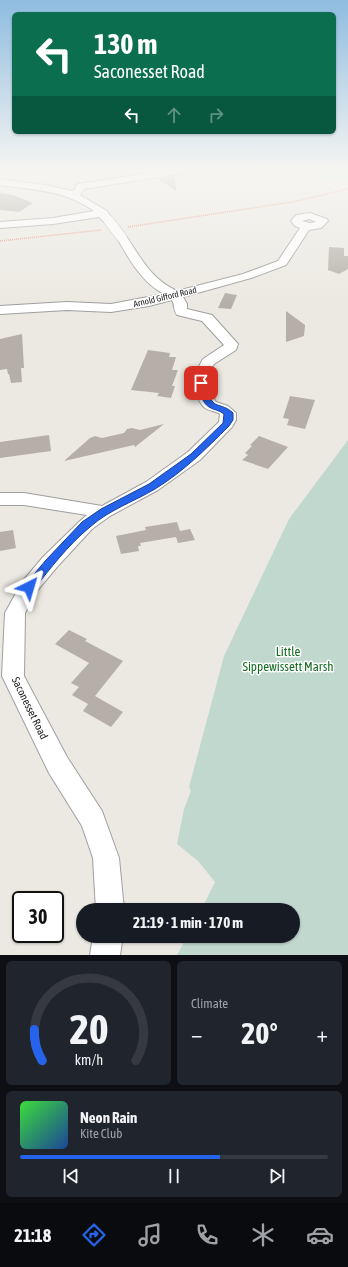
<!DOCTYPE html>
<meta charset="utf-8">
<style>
:root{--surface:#171b24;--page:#20242c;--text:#f1f3f6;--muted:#9ea1a6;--line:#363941;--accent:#2563eb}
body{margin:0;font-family:"Asap Condensed",sans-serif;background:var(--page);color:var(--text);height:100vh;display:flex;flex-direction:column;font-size:15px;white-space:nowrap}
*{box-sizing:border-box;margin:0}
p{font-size:13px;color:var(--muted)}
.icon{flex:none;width:22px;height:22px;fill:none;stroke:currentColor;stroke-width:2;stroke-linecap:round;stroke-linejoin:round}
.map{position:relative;height:955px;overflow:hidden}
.sheet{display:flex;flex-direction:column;gap:6px;padding:6px;background:#0d0f14;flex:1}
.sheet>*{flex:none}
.guide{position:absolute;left:12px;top:12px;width:324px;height:122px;border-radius:6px;box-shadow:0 1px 3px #0004;background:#0b6e4f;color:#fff;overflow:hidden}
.speed{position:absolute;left:12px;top:891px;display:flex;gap:8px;font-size:20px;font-weight:700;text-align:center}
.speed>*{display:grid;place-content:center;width:52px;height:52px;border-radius:50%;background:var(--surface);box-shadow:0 1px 3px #0004;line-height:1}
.speed .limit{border:2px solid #111;border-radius:6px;background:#fff;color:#111}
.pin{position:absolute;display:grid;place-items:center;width:34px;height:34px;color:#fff;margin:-17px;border-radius:8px;box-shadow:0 2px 6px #0006}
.me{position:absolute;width:44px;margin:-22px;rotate:40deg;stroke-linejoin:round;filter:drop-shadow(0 0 3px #0008)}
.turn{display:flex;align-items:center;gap:14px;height:84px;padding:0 16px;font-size:18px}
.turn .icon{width:52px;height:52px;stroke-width:2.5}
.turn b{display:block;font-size:28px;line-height:34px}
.lanes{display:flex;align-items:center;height:38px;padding:0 16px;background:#0003;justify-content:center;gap:20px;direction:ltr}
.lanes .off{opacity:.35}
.big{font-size:30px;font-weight:700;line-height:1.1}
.sheet .widget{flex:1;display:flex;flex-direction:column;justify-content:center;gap:6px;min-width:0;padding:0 14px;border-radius:6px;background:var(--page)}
.sheet .dial{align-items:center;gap:0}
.dial svg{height:104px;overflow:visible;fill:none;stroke:var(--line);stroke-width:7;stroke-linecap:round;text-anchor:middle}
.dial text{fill:var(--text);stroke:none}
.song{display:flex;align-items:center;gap:12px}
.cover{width:48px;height:48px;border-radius:6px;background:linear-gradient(135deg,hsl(120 70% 55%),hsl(220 70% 35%))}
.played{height:4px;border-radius:2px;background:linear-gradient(90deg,var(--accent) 65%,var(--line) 65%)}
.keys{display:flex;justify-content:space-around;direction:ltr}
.heat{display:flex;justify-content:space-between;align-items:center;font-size:22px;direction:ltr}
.sheet .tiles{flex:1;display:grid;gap:6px;grid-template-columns:1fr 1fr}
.widget:last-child{grid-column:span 2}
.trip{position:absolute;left:76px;top:903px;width:224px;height:40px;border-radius:20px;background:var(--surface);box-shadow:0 1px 3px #0004;font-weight:700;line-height:40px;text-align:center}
.tabs{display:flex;height:64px;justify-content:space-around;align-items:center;background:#090b0e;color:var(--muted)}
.tabs .icon{width:28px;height:28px}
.tabs .current{color:var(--accent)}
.tabs b{font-size:18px;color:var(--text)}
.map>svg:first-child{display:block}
.wetland{fill:#c1d8cf}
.park{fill:#c3f2ca}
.building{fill:#b5afa8}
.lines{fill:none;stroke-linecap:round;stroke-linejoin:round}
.minor-casing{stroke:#9f9f9f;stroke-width:2}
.path{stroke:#e98a75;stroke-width:1.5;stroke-dasharray:1 1;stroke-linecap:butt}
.minor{fill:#fff;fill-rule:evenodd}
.minor-bridge-casing{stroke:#9f9f9f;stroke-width:11;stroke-linecap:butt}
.minor-bridge{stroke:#fff;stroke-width:10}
.route{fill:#2563eb;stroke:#184099}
.labels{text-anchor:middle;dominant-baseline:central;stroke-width:3;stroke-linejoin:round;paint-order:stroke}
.far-street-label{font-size:9px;fill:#1b1b1b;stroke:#fff}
.street-label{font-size:11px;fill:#1b1b1b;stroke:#fff}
.near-park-label{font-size:13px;fill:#176c24;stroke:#fff}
</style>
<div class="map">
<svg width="348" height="955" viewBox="0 0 348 955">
<rect width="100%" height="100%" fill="#ece9e2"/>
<polygon class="wetland" points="348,440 348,955 177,955 187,936 293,936 293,910 201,910 215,882 198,861 177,844 184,809 191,791 189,787 224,656 289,519"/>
<polygon class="park" points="315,169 348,169 348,180 330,181 320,178"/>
<g class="building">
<polygon points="175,176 176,191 158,179"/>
<polygon points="0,193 13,195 33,203 19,212 0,210"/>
<polygon points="329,247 344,248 344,256 348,256 348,269 339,274 328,270"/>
<polygon points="225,293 237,295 231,309 218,308"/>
<polygon points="286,311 305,325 304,336 286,342"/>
<polygon points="22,334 24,368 21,368 22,382 11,383 9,374 8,374 7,369 0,370 0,339"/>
<polygon points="148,350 170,353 169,357 176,357 172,370 178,370 172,386 175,386 171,398 157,396 159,393 131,390"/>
<polygon points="290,396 315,400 305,429 287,425 289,419 283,418"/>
<polygon points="164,424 135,447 134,445 64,461 90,438 95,436 102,438 124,433 127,429 132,428 140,430"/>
<polygon points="49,435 51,451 0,458 0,442"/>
<polygon points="259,436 288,447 268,469 242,460 248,455 245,453 252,446 250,445"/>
<polygon points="177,522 180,531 190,529 195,540 178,543 176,537 140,543 141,546 138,546 139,551 121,554 116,536 146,530 145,527"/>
<polygon points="13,530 16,548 0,551 0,532"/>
<polygon points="69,630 87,639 85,641 123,661 95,696 123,712 111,727 83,711 88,704 72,695 79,687 71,683 89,663 55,644"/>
</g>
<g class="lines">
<g class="minor-casing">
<g id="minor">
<path d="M173,169H194L190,172L84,189L80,195L107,211L114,221L113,223H105L99,217L53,224L0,228V222L53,218L94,211C64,190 35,190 0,185V179L45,185L72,191L75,189L76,185L79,184Z"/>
<path d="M310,213L327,219L328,221L321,228L309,230L286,265L251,278L183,297L187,304V309L212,315L238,344L236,350L214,364L207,377L211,394L216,402L228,406L236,413V420L232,427L200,460L158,490L110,516L92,529L57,567L36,592L25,613L24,676L67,757L102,811L119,858L124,910H96L93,858L82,826L49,773L2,676L5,613L22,582L43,557L80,521L87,515L24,505H0V493H24L102,506L146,482L188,452L219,422L220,414C216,411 209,411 205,408C197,402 195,386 193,377L203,359L224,345L202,321L177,315C173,310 175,305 172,300L149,306L111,312L67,310L0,314V306L67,302L111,304L164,294C142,283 129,259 117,238L122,235L126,236C141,258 151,279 177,291L243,274L278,261L300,228L295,226L291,221L296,215ZM309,219L316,222L310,223L302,221Z"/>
<polygon points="93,936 123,936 120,955 90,955"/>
</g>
</g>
<g class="path">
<polyline points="128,227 292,202 348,189"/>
<polyline points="0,241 101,230"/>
</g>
<use href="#minor" class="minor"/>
<g class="minor-bridge-casing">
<polyline id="minor-bridge" points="109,221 122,238"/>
</g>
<use href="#minor-bridge" class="minor-bridge"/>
</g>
<linearGradient id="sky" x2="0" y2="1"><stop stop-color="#8ebce0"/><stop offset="0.56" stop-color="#f6f5f2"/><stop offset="1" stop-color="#f6f5f2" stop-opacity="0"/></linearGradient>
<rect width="348" height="303" fill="url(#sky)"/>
<path class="route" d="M201,380L205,383C207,389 209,400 215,404C222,407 227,407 233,413V420L229,426C206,449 183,472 155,489C133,502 109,510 90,527C68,545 50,569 33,590H25L24,587L25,585L46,560L82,522L101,509L149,484L191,454L223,423L224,414C219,410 214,410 209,407C202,403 199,390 198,383Z"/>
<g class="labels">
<g class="far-street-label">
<text transform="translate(165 297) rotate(-13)">Arnold Gifford Road</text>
</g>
<g class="street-label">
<text transform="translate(30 708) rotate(64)">Saconesset Road</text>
</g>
<g class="near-park-label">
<text x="288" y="651">Little<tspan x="288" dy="15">Sippewissett Marsh</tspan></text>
</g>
</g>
</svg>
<div class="speed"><div class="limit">30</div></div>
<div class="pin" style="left:201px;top:383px;background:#d93025"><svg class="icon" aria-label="arrive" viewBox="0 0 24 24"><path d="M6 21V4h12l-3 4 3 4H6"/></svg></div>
<svg class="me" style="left:29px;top:587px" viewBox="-20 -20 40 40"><path d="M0-17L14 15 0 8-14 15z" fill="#2563eb" stroke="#fff" stroke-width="4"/></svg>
<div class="trip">21:19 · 1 min · 170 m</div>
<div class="guide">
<div class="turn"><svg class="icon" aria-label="left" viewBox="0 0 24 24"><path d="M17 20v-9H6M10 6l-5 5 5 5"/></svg><div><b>130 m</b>Saconesset Road</div></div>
<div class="lanes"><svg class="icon" aria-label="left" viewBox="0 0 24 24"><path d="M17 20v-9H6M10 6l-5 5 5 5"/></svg><svg class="icon off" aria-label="ahead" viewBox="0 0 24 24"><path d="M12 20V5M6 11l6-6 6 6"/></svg><svg class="icon off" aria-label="right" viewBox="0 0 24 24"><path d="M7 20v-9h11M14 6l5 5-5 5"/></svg></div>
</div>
</div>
<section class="sheet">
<div class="tiles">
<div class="widget dial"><svg viewBox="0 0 100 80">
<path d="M14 69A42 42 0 1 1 86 69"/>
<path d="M14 69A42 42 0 0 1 8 45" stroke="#2563eb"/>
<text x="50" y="56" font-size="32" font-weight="700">20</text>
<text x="50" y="72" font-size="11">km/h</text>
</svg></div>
<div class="widget"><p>Climate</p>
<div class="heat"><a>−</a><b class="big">20°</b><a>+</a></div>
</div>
<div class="widget">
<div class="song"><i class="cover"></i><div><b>Neon Rain</b><p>Kite Club</p></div></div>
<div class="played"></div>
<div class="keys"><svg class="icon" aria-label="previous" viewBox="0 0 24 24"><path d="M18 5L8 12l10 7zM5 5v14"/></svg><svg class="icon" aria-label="pause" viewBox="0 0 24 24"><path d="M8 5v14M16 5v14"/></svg><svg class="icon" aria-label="next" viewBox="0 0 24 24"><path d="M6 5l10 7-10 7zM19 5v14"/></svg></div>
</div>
</div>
</section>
<nav class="tabs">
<b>21:18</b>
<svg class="icon current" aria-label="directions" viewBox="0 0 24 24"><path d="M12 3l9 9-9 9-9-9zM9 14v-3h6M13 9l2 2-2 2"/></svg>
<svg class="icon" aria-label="music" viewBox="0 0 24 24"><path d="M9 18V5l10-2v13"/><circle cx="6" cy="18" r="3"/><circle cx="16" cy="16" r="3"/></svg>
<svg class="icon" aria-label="phone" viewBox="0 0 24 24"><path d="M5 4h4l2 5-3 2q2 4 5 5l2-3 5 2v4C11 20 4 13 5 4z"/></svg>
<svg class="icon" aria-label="climate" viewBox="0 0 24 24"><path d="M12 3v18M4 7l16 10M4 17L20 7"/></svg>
<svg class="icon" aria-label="car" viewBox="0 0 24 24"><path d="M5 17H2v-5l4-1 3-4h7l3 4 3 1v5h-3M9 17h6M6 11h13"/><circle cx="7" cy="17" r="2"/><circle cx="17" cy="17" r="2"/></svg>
</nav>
